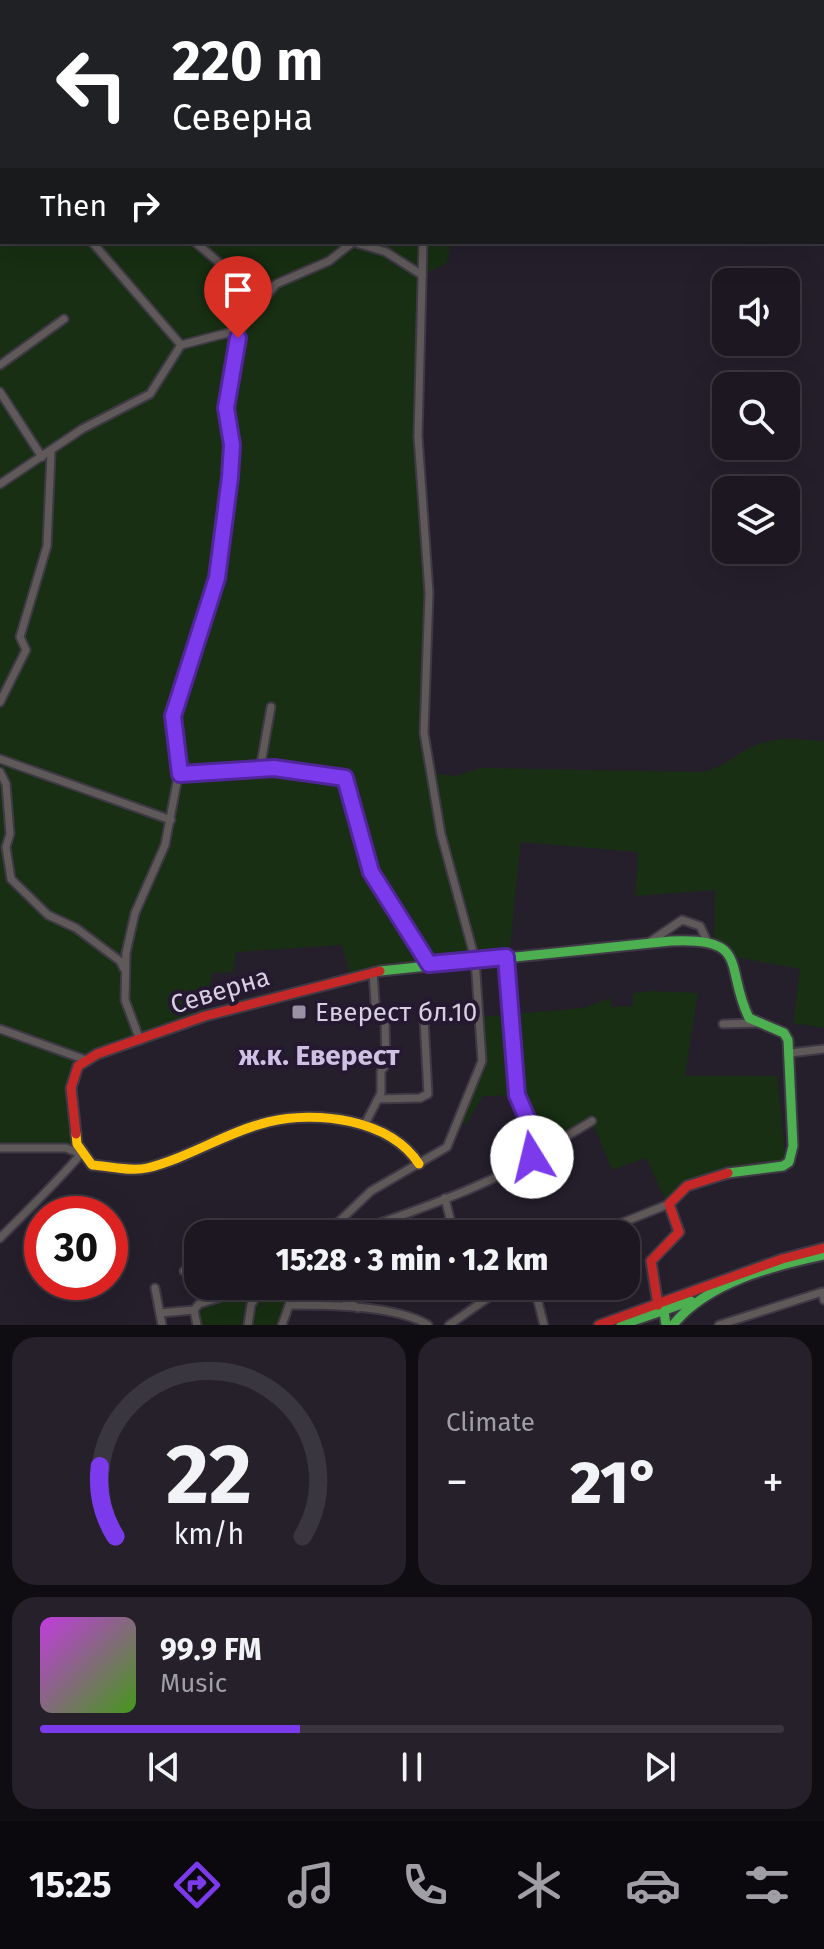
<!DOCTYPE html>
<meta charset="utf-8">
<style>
:root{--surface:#1c1721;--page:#25202a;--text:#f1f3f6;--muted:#a09fa5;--line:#3a363f;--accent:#7c3aed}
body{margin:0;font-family:"Fira Sans",sans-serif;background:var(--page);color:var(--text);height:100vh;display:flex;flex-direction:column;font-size:30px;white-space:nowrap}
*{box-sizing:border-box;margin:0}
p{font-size:26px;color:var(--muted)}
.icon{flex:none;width:44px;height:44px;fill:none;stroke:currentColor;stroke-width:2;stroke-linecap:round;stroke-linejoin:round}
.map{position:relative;height:1325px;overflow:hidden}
.details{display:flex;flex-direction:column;gap:12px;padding:12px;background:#0f0d12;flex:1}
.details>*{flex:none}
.hud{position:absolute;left:0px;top:0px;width:824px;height:244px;box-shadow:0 8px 32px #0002,0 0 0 2px var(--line);background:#202124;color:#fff;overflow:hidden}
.controls{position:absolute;left:712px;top:268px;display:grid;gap:16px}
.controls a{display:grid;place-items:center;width:88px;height:88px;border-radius:16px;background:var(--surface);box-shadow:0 8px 32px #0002,0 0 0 2px var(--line);font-size:40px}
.speed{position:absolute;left:24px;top:1196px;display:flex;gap:16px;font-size:40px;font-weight:700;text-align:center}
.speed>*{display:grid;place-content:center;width:104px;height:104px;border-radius:50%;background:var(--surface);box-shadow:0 8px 32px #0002,0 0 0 2px var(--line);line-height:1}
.speed .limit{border:12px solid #d22;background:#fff;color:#111}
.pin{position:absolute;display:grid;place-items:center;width:68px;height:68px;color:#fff;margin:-82px -34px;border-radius:50% 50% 50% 0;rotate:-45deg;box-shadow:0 0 8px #0007}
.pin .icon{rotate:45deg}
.me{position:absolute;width:88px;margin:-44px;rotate:351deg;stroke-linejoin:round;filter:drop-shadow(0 0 6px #0008)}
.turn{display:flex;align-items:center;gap:28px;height:168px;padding:0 40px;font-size:36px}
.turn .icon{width:104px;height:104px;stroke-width:2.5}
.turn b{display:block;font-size:56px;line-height:68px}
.then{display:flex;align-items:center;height:76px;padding:0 40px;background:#0003;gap:16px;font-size:30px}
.big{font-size:60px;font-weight:800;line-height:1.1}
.details .widget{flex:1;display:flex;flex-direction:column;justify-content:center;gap:12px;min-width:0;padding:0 28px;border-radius:24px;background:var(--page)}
.details .dial{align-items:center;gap:0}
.dial svg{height:208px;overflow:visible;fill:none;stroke:var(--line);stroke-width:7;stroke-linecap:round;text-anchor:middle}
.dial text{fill:var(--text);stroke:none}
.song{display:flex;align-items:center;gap:24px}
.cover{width:96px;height:96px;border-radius:12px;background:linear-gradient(135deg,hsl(290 70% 55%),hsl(100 70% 35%))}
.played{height:8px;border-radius:4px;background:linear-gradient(90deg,var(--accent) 35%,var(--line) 35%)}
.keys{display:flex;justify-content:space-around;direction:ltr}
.heat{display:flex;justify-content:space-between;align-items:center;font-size:44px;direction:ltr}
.details .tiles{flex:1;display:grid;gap:12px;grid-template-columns:1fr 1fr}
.widget:last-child{grid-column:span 2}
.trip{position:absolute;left:184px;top:1220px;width:456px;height:80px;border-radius:24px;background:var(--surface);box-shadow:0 8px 32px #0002,0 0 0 2px var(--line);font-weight:800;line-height:80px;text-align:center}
.tabs{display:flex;height:128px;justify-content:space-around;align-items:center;background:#0b090d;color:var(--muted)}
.tabs .icon{width:56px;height:56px}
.tabs .selected{color:var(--accent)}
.tabs b{font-size:36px;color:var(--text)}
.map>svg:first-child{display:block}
.green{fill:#182f13}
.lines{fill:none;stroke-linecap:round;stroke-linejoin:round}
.street-casing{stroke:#3e3944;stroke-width:11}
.fast-casing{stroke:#3e3944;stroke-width:13}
.slow-casing{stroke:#3e3944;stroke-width:13}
.jam-casing{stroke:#3e3944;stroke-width:13}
.street{stroke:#5f5959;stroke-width:7}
.fast{stroke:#4caf50;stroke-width:9}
.slow{stroke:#ffc107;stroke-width:9}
.jam{stroke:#c62828;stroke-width:9}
.route-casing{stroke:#51269a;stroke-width:20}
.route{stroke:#7c3aed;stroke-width:14}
.poi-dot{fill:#9992a2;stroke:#251932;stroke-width:3}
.labels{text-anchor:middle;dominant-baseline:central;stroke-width:8;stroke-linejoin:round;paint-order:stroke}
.street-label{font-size:26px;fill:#d7d0e1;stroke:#251932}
.poi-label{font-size:26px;fill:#d7d0e1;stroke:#251932;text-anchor:start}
.neighbourhood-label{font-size:28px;font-weight:bold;fill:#cfc1e3;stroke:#251932}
</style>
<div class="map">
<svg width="824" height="1325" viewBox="0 0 824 1325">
<rect width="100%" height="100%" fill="#251f2c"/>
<g class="green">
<path d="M0,0H510L2,2V242H451L447,263L422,275L418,408L429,593L423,706L429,773L455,776L480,768L702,772C725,768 738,751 759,744C779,736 804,740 824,741V1028L793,1023L800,969L730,956L714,944L715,890L635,896L638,852L521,842L509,957L351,978L342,945L236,952L233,972L212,973L205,1016L97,1054L73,1078L81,1154L66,1148H0Z"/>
<polygon points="651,991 698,993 685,1076 777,1076 786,1165 688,1185 665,1199 646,1158 612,1170 592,1121 537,1149 517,1095 483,1096 466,1124 460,1123 482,1061 480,1017 583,1008 610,998 612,1007 633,1006 633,993"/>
<polygon points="206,1286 251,1286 259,1290 262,1286 296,1286 282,1325 197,1325 194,1310 199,1304 194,1294"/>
</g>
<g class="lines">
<g class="street-casing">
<g id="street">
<polyline points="461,2 462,0"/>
<polyline points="0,48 2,49"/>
<polyline points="92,242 181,345"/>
<polyline points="195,242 263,300"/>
<polyline points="353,242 386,252 422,275"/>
<polyline points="0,365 64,319"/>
<polyline points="0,392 42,457"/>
<polyline points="0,484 82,429 150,394 181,345 239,330 276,284 329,261 353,242"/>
<polyline points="0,702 26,650 20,637 47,546 51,453"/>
<polyline points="0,759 171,820"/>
<polyline points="260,769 271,707"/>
<polyline points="0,772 6,784 10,834 6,847 11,879 48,915 76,928 120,961 124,969"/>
<polyline points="180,774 274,768 343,777 371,872 429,964"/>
<polyline points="648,943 682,920 700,926 708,943"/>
<polyline points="723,1024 758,1023"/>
<polyline points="0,1029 86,1060"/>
<polyline points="140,1040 125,1000 126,953 135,913 165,845 181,761 173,716 217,578 230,477 232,445 226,408 239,330"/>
<polyline points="790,1053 824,1049"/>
<polyline points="378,1099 420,1098 428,1094 424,1019"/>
<polyline points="365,1124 381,1093 381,1071 386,1065 385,1021 376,1016 373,972"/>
<path d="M0,1148H66L81,1154C55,1184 28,1210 0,1238"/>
<polyline points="534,1156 592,1121"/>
<polyline points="445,1198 453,1231"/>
<polyline points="326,1234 371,1191 447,1147 482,1061 475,959 441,834 424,733 429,593 418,436 423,242"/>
<path d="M349,1234C387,1220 518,1178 537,1149L517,1095L506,957"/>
<polyline points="447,1234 483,1225 506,1234"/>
<polyline points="594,1234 669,1204"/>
<polyline points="184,1271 198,1269"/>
<polyline points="323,1286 358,1308"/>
<polyline points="534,1286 544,1325"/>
<polyline points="155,1288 162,1325"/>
<path d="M289,1305C327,1305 396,1305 428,1325"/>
<polyline points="350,1306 357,1288 362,1286"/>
<polyline points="194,1310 197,1325"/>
<polyline points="160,1313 194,1310 199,1304 252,1287"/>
<polyline points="248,1325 251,1305 262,1286"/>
<polyline points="282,1325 296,1286"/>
<polyline points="449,1325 505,1286"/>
<polyline points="719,1325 822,1292 824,1300"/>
</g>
</g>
<g class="fast-casing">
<g id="fast">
<path d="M380,971L671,941C751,937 724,967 749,1018L784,1033L788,1040L793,1146L789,1162L783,1166L728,1173"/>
<polyline points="663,1305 666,1325"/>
<polyline points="621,1325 691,1301"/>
<path d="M673,1325C707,1282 773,1266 824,1255"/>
</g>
</g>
<g class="slow-casing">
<path id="slow" d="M76,1134L77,1144L92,1165C109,1166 131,1172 147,1168C189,1158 226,1132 268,1122C316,1110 390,1119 419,1164"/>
</g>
<g class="jam-casing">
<g id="jam">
<polyline points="76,1134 71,1088 78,1066 97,1054 205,1016 380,971"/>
<polyline points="658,1305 651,1261 679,1232 669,1204 687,1186 728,1173"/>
<polyline points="599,1325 782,1259 824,1248"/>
</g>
</g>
<use href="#street" class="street"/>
<use href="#fast" class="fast"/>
<use href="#slow" class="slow"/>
<use href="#jam" class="jam"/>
</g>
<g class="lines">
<g class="route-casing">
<polyline id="route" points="238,338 226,408 232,445 230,477 217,578 173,716 180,774 274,768 345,778 371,872 429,964 506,957 517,1095 536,1139 537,1149 532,1157"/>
</g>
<use href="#route" class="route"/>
</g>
<rect class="poi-dot" x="291" y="1004" width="16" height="16" rx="4"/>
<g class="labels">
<g class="street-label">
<text transform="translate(220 991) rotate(-17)">Северна</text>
</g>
<g class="poi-label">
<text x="315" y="1012">Еверест бл.10</text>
</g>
<g class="neighbourhood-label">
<text x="319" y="1055">ж.к. Еверест</text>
</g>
</g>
</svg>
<div class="controls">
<a><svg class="icon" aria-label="sound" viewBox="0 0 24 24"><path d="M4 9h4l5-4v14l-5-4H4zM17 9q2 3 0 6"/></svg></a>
<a><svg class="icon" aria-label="search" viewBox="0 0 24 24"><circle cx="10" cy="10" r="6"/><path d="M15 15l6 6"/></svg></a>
<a><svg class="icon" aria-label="layers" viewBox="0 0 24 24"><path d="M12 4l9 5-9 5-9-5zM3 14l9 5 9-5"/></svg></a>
</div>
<div class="speed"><div class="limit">30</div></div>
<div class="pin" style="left:238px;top:338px;background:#d93025"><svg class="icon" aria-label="arrive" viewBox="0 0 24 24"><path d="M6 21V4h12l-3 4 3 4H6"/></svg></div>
<svg class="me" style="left:532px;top:1157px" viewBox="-20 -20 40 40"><circle r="19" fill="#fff"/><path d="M0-13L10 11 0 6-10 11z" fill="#7c3aed"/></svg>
<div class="trip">15:28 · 3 min · 1.2 km</div>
<div class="hud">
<div class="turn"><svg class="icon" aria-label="left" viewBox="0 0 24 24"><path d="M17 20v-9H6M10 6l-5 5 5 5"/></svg><div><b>220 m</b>Северна</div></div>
<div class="then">Then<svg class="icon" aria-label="right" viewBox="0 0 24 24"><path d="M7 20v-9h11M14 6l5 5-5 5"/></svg></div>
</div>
</div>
<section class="details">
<div class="tiles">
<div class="widget dial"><svg viewBox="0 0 100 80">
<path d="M14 69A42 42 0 1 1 86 69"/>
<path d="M14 69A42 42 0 0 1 8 42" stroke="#7c3aed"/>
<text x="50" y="56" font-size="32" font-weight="700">22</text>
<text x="50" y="72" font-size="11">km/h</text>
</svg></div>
<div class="widget"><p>Climate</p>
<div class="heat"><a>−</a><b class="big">21°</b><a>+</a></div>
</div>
<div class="widget">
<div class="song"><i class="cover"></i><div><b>99.9 FM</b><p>Music</p></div></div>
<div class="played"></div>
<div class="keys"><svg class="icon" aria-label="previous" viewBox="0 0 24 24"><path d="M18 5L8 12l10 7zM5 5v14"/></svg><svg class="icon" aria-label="pause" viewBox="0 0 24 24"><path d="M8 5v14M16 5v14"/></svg><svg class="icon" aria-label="next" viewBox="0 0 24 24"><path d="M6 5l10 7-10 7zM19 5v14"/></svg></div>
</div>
</div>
</section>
<nav class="tabs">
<b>15:25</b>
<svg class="icon selected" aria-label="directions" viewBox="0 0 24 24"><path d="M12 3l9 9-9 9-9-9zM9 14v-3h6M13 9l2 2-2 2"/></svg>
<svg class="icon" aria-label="music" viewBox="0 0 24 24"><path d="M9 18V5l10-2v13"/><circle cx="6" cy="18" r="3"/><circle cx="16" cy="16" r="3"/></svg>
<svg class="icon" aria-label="phone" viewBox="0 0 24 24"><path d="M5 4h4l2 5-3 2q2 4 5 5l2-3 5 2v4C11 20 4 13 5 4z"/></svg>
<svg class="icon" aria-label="climate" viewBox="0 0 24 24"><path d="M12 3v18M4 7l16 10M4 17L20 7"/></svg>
<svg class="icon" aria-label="car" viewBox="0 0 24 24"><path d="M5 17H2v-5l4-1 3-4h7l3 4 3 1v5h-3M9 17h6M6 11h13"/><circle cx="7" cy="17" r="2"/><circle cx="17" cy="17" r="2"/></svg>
<svg class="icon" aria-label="filters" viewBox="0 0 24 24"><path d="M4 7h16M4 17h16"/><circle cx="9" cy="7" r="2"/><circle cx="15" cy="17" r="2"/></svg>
</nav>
